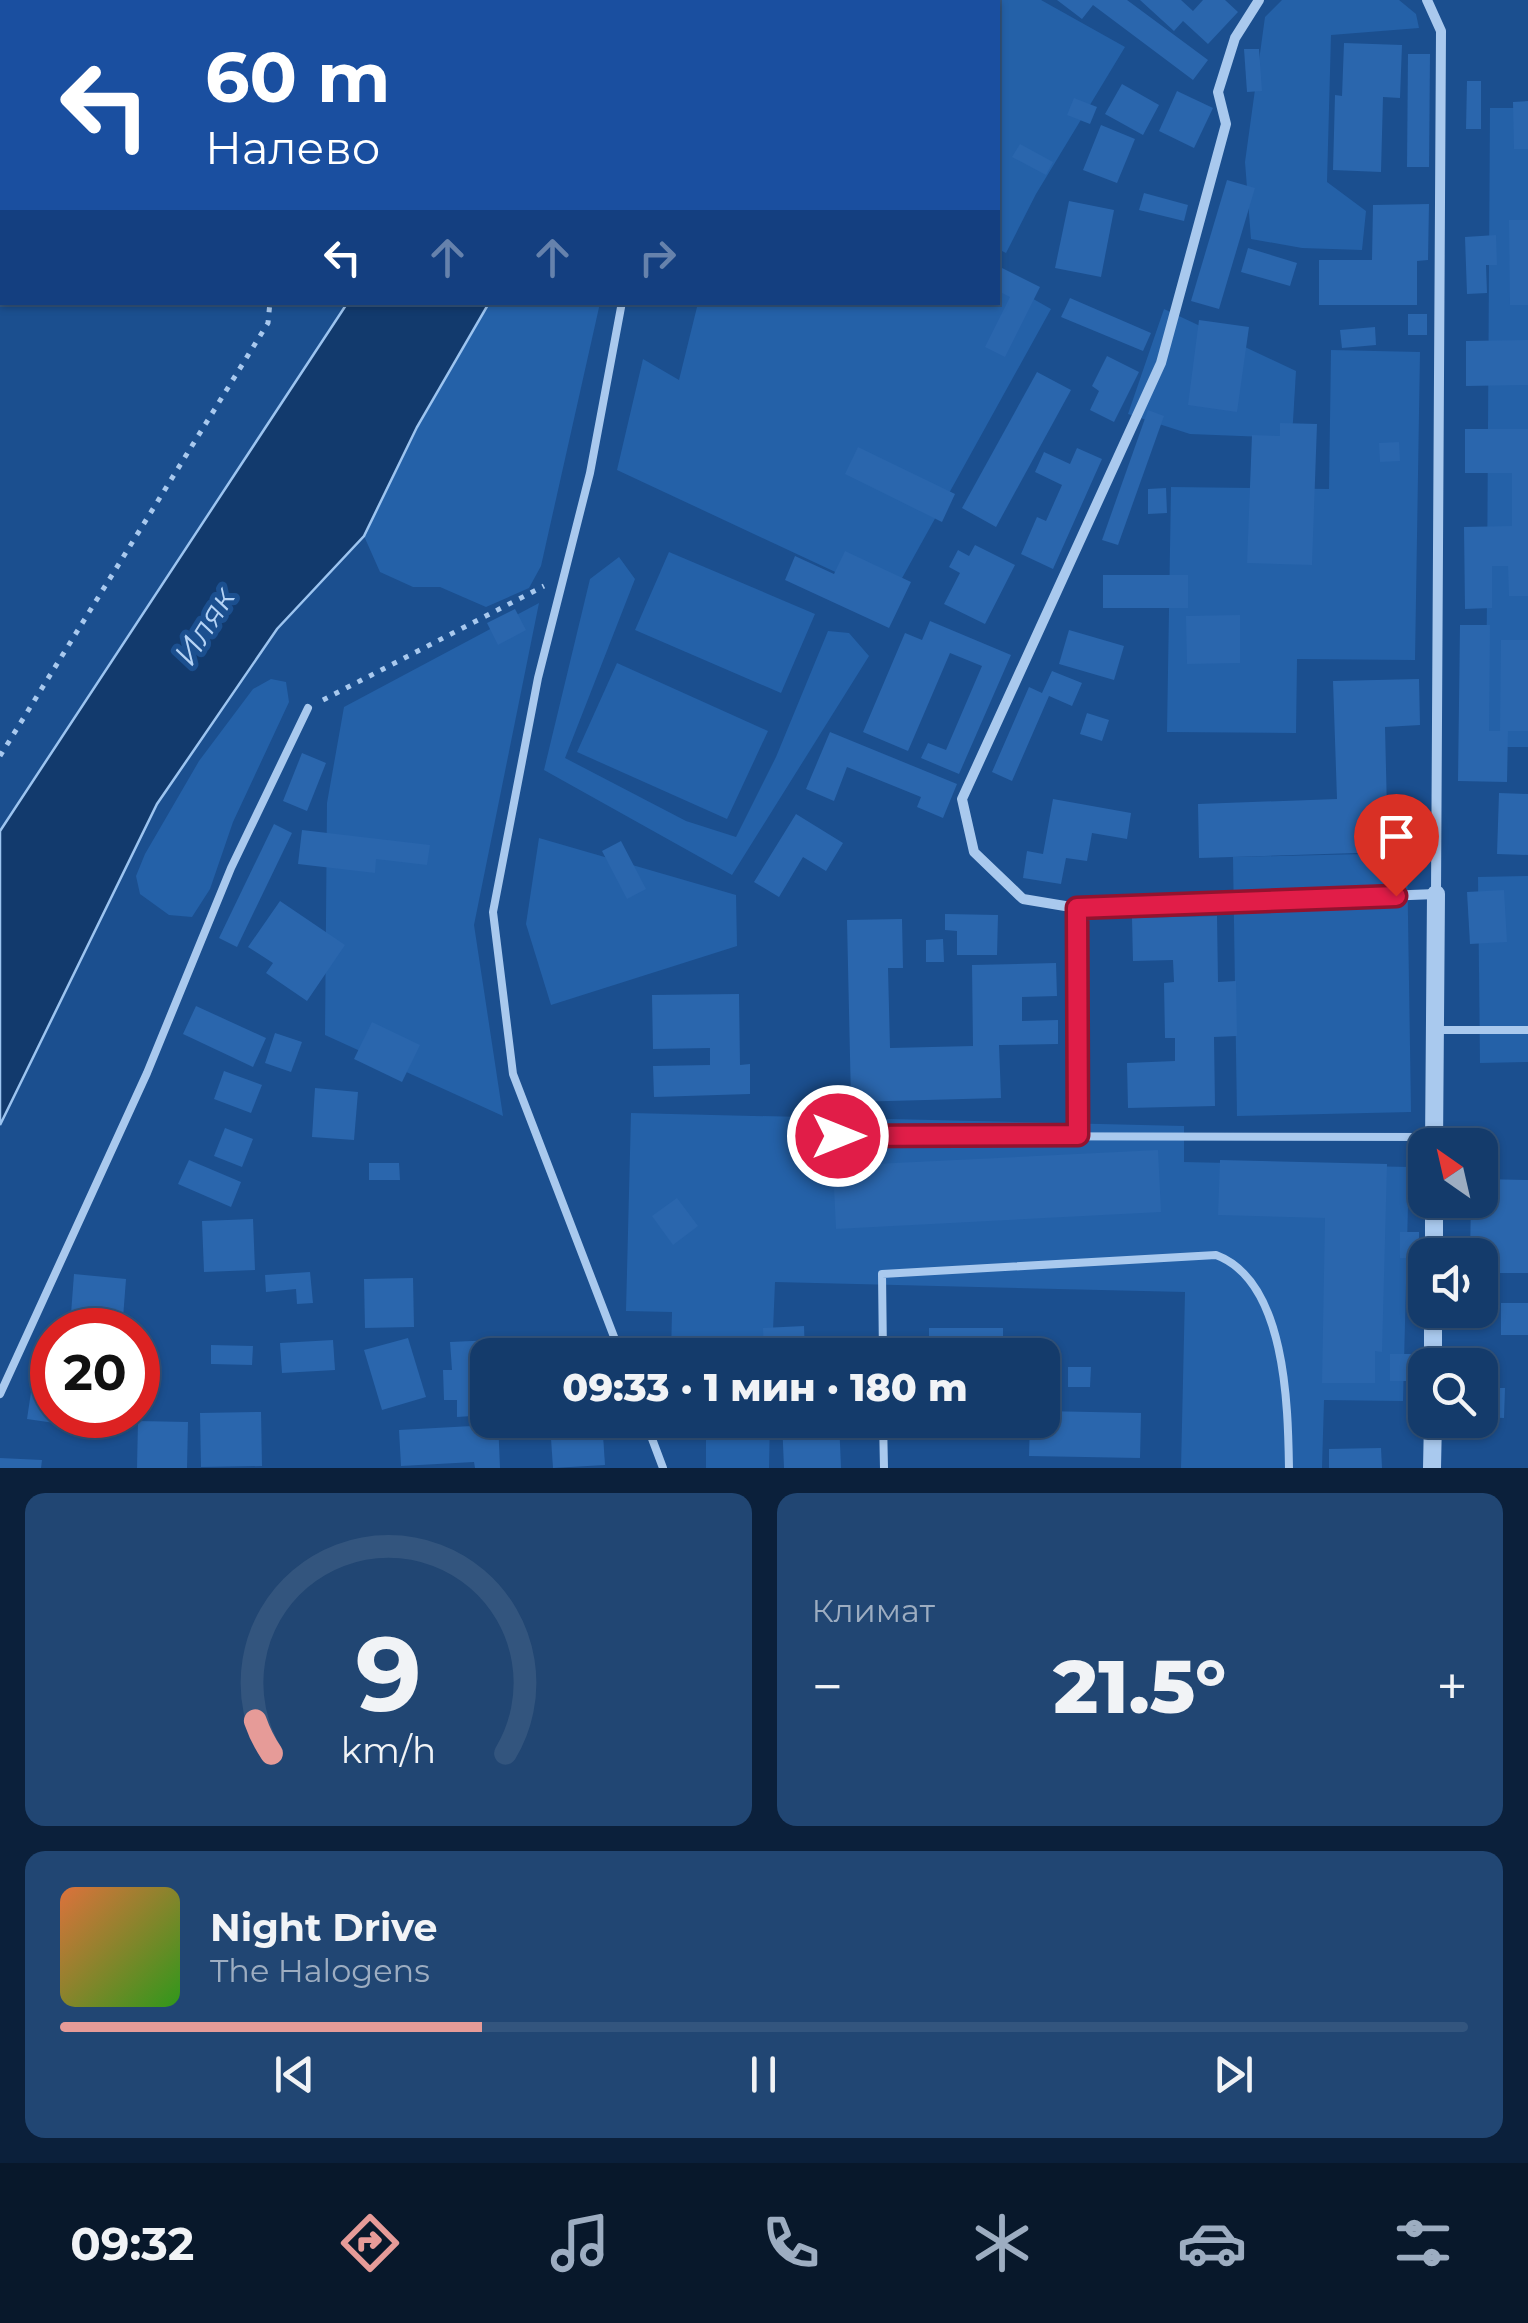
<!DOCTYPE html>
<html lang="ru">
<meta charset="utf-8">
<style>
:root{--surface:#143b6b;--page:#214673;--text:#f1f3f6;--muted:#9dadc1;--line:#33557e;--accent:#e69b98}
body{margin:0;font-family:Montserrat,sans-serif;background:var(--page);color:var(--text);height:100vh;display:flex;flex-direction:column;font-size:38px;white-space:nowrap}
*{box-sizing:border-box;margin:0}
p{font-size:32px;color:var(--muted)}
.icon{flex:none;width:55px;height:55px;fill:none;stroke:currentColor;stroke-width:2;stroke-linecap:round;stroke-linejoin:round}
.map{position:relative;height:1468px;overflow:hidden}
.sheet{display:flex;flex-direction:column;gap:25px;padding:25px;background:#0b203b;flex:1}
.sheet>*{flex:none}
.banner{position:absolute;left:0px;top:0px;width:1000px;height:305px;box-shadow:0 2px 8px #0004,0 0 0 2px var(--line);background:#1a4fa0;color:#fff;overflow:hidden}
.needle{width:65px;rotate:326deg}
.controls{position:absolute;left:1408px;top:1128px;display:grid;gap:20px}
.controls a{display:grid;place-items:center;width:90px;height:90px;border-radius:20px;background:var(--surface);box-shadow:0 2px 8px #0004,0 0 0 2px var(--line);font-size:50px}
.speed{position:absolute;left:30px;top:1308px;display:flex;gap:20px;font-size:50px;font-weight:700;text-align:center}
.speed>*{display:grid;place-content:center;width:130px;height:130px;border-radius:50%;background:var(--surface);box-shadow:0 2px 8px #0004,0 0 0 2px var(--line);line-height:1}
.speed .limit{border:15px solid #d22;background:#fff;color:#111}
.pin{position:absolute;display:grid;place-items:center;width:85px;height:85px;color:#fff;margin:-102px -42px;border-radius:50% 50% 50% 0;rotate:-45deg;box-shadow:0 0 10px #0007}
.pin .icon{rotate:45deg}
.me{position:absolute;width:110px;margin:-55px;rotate:90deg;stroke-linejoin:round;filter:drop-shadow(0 0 8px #0008)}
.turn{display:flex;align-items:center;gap:35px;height:210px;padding:0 40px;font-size:45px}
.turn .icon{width:130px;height:130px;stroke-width:2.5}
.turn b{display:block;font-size:70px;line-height:85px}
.lanes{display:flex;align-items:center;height:95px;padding:0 40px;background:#0003;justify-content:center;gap:50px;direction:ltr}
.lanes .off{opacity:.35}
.big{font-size:75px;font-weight:800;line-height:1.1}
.sheet .widget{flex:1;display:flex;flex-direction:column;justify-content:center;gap:15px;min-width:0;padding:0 35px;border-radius:20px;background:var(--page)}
.sheet .dial{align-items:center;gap:0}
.dial svg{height:260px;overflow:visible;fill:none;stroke:var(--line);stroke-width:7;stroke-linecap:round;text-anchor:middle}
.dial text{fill:var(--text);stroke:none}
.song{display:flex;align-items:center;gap:30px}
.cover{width:120px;height:120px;border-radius:15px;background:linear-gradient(135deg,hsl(20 70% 55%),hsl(110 70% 35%))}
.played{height:10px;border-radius:5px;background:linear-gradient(90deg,var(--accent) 30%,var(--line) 30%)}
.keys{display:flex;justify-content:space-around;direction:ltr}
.heat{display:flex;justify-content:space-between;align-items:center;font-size:55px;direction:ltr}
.sheet .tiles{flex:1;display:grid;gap:25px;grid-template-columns:1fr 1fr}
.widget:last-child{grid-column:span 2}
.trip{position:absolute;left:470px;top:1338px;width:590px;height:100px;border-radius:20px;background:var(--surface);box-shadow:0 2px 8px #0004,0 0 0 2px var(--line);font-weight:800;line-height:100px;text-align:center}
.menu{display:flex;height:160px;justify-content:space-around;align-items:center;background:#08182b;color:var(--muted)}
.menu .icon{width:70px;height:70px}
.menu .on{color:var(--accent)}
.menu b{font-size:45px;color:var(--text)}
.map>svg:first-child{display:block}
.green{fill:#2461a8}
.water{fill:#123a6d;stroke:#9cc4f0;stroke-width:2.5}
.building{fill:#2a66ad}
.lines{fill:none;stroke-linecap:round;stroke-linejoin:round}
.path{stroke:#a9c9ee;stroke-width:5;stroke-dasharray:5 8;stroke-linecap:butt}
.service{stroke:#a9c9ee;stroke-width:8}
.minor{stroke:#a9c9ee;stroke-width:10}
.tertiary{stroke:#a9c9ee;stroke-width:18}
.route-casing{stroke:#92132f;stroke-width:25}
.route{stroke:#e11d48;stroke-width:18}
.labels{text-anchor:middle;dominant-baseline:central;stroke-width:10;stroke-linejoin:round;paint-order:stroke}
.water-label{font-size:32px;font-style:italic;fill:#b5d3f5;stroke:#1b4f8f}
</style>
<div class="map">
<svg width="1528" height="1468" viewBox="0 0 1528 1468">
<rect width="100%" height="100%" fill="#1b4f8f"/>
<g class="green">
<polygon points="839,0 1041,0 1125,47 1036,194 1006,253 998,249 998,2 838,2"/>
<polygon points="1282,0 1399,0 1416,14 1419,28 1331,35 1327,182 1366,211 1362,250 1302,248 1251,239 1245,162 1265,17"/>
<polygon points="1490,108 1528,108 1528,747 1486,747"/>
<polygon points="998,279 1051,309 891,598 617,470 643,359 679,380 698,303 998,302"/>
<polygon points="489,303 600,303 541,566 529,588 486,607 440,587 413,587 380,572 364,536 417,427"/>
<polygon points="1164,309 1296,371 1292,438 1190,434 1128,414"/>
<polygon points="1331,350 1420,352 1415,660 1297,659 1296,733 1167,732 1171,487 1329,489"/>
<polygon points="669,552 815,614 781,693 635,630"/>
<polygon points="619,557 635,579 565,758 686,821 736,837 776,757 828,631 849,633 869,656 732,875 544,770 590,579"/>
<polygon points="539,603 474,925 503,1116 325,1035 327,803 344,707"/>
<polygon points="617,663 768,731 727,819 577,752"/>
<polygon points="271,679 286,682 289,702 233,822 210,889 192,917 169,915 140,894 136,876 145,854 199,761 253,689"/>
<polygon points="539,838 736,895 737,946 551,1005 526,924"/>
<polygon points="1407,853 1411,1112 1237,1116 1233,857"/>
<polygon points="1528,876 1528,1062 1480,1063 1478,877"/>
<polygon points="631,1113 1184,1126 1184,1162 1409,1167 1403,1401 1324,1400 1322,1468 1181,1468 1185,1292 775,1282 772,1355 671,1355 672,1312 626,1311"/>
<polygon points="670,1420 770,1420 769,1468 706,1468 706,1440 669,1439"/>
</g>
<polygon class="water" points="348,302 489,303 417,427 364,536 277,629 157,804 0,1125 0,831"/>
<g class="building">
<polygon points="1057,0 1127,0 1208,60 1193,80 1093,5 1082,19"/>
<polygon points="1140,0 1181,0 1193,11 1203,0 1225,0 1238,12 1208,44 1183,21 1174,31"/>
<polygon points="1344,43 1402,45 1400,98 1383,97 1381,172 1333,170 1335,95 1342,96"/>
<polygon points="1244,49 1259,49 1262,91 1247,92"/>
<polygon points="1408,54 1430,54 1429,167 1407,167"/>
<polygon points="1467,81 1481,81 1481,129 1466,129"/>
<polygon points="1122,84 1159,105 1143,135 1105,114"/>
<polygon points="1177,91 1213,108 1194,148 1159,131"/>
<polygon points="1074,98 1097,107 1090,124 1067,115"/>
<polygon points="1528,101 1528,149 1514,149 1513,102"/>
<polygon points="1101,125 1135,139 1117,183 1083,170"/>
<polygon points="1020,144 1053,162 1046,175 1012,157"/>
<polygon points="1227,180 1255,188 1219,309 1191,301"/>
<polygon points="1144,193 1188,205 1184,221 1139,210"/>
<polygon points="1069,201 1114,210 1101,277 1055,268"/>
<polygon points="1429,204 1428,260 1417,261 1417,305 1319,305 1319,260 1372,260 1373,205"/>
<polygon points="1509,220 1528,220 1528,305 1510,305"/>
<polygon points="1496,235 1497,265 1486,265 1487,293 1467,294 1465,237"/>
<polygon points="1248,248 1297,263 1290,286 1241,272"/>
<polygon points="998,266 1040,287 1005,357 985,347 1010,297 998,291"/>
<polygon points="1070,298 1151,333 1143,351 1061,317"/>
<rect x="1408" y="314" width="19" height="21"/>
<polygon points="1199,320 1249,327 1237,412 1188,405"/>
<polygon points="1375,327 1376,345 1342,348 1340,330"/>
<polygon points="1528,340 1528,385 1466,386 1466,341"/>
<polygon points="1107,356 1139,372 1114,422 1090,410 1099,391 1092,386"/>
<polygon points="1037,372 1071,390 996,527 962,508"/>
<polygon points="1148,410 1164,416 1118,545 1102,540"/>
<polygon points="1280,423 1317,424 1312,565 1247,563 1252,435 1280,436"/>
<polygon points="1465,429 1528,429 1528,596 1509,596 1508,566 1492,566 1492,608 1465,609 1464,527 1512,526 1512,473 1465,473"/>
<polygon points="1399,442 1400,461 1380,462 1379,443"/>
<polygon points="858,447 955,494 942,522 845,474"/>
<polygon points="1077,448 1102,459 1053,569 1021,554 1037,517 1046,521 1062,485 1035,472 1044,452 1070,464"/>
<polygon points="1166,488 1167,513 1148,514 1148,489"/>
<polygon points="975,545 1015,565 985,624 944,604 960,573 949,567 958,550 969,556"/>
<polygon points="845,551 911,582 889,628 785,580 795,556 834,574"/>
<rect x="1103" y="575" width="85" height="33"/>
<polygon points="515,609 526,630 498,645 487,623"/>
<polygon points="1240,615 1240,663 1187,664 1186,616"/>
<polygon points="930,621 1011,655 959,774 921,758 928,743 946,750 982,666 950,653 908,751 863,732 905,633 922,640"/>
<polygon points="1460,625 1490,625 1489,731 1500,731 1501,640 1528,640 1528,731 1508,731 1507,782 1458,781"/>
<polygon points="1069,630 1124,646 1114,680 1059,664"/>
<polygon points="1052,671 1082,683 1072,706 1049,696 1012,781 992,772 1029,687 1042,693"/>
<polygon points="1419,679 1420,725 1385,727 1388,852 1199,858 1198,804 1337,799 1333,681"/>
<polygon points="1087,713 1109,720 1102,741 1080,734"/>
<polygon points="830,732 957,784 943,818 917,807 921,797 847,767 834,801 806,789"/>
<polygon points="302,753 326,763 307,811 283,801"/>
<polygon points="1499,793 1528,794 1528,855 1497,854"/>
<polygon points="1053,799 1131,813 1127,839 1092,833 1087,861 1066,858 1061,884 1023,878 1027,851 1043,854"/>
<polygon points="796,814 843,843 826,871 803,857 779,897 754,882"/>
<polygon points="274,824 292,833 237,947 219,938"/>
<polygon points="302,830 430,845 427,865 376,859 375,873 298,864"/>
<polygon points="621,841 646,889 627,899 602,851"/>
<polygon points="1504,890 1507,942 1470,944 1467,892"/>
<polygon points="280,901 345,945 307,1001 266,973 273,963 248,947"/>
<polygon points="945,914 998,915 997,955 957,955 957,931 945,930"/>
<polygon points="1217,916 1218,982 1236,981 1237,1036 1214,1037 1215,1106 1128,1108 1127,1063 1175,1061 1175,1038 1165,1038 1164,983 1174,982 1173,960 1133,961 1132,918"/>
<polygon points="902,919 903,968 888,968 890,1048 973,1046 972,965 1056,963 1057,996 1022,997 1022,1021 1058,1020 1058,1044 999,1045 1001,1098 851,1102 847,920"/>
<polygon points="943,939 944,962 926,962 926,940"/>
<polygon points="739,994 740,1065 750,1064 750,1094 654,1097 653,1066 710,1065 710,1048 653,1049 652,995"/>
<polygon points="196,1006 266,1038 253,1067 183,1034"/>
<polygon points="372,1022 420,1045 402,1082 354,1059"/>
<polygon points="275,1033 302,1042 291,1072 265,1063"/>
<polygon points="224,1071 262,1085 251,1113 214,1099"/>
<polygon points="315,1088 358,1092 354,1140 312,1137"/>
<polygon points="225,1128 253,1139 242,1167 214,1156"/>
<polygon points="1158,1150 1161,1212 836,1229 833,1166"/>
<polygon points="189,1160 241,1182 231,1207 178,1184"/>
<polygon points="1220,1160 1387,1164 1382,1352 1375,1351 1375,1383 1322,1383 1325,1218 1218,1215"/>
<polygon points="369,1163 399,1163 400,1180 369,1180"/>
<polygon points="1480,1179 1528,1180 1528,1273 1480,1273 1480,1255 1470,1255 1471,1200 1480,1200"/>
<polygon points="677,1198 698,1226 673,1245 652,1216"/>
<polygon points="253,1219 255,1270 204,1272 202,1221"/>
<rect x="1400" y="1232" width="19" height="26"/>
<polygon points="310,1272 313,1303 297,1304 296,1289 266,1292 265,1275"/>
<polygon points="74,1274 126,1279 123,1318 71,1314"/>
<polygon points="413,1278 414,1327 365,1328 364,1279"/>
<rect x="1501" y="1303" width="27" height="32"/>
<polygon points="804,1326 805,1355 764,1355 763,1328"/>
<rect x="929" y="1328" width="74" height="27"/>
<polygon points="869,1336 869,1355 836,1355 836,1338"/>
<polygon points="408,1338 426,1397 382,1410 364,1350"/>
<polygon points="333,1340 335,1370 282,1373 280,1343"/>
<polygon points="494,1340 494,1355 488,1355 488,1420 498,1420 500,1468 475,1468 474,1462 401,1466 399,1430 472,1426 472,1416 457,1417 457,1400 444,1400 443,1370 452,1370 450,1342"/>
<polygon points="211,1345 253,1346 252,1365 211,1364"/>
<rect x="1390" y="1354" width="23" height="27"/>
<polygon points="1068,1367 1091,1367 1090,1387 1068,1387"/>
<polygon points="34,1372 52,1375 52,1415 77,1415 75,1426 27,1419"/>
<polygon points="1480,1388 1505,1388 1504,1418 1480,1417"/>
<polygon points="1042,1411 1141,1413 1140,1458 1029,1456 1030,1420 1042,1420"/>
<polygon points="261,1412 262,1466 201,1467 200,1413"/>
<polygon points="602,1420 605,1465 553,1468 550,1424"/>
<polygon points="782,1420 839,1420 841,1468 784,1468"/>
<polygon points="138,1421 188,1422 187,1468 137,1468"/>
<polygon points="1381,1448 1382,1468 1329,1468 1329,1449"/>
<polygon points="0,1458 42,1460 41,1468 0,1468"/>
</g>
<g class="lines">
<g class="path">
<polyline points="373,2 374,0"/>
<polyline points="323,700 544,586"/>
<polyline points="0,756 268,323 270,302"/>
</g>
<g class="service">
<polyline points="725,2 726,0"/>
<polyline points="1077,908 1078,1135"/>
<polyline points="1435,1030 1528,1030"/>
<polyline points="838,1136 1434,1137"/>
<polyline points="621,1355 513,1074 493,912 538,678 590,473 622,302"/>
<path d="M883,1355L882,1274L1216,1255C1286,1281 1288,1406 1289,1468"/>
<polyline points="0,1394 147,1073 231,868 308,708"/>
<polyline points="645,1420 663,1468"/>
<polyline points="883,1420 884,1468"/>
</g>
<polyline class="minor" points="1259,0 1235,38 1218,92 1226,124 1161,363 962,799 974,852 1023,899 1077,908 1436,894 1441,31 1427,0"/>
<g class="tertiary">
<polyline points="1434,1145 1436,894"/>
<polyline points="1434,1255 1434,1200"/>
<polyline points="1433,1365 1433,1310"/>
<polyline points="1432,1468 1433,1420"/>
</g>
</g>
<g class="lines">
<g class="route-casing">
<polyline id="route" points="838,1136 1078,1135 1077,908 1396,896"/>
</g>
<use href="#route" class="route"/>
</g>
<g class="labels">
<g class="water-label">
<text transform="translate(204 626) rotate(-58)">Иляк</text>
</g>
</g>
</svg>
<div class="controls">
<a><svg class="needle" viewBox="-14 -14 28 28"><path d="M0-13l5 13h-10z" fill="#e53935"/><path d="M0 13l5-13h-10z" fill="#9dadc1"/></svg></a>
<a><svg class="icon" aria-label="sound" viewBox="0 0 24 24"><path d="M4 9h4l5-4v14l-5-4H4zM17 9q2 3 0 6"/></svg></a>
<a><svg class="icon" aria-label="search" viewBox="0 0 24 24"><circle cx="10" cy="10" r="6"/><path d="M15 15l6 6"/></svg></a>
</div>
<div class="speed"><div class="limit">20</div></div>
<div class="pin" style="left:1396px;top:896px;background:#d93025"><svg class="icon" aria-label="arrive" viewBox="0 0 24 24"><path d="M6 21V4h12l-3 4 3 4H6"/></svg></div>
<svg class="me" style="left:838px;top:1136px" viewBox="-20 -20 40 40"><circle r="17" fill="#e11d48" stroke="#fff" stroke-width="3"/><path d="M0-11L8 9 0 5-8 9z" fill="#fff"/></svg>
<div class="trip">09:33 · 1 мин · 180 m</div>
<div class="banner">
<div class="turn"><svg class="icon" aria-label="left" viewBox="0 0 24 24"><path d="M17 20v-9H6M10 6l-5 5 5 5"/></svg><div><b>60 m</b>Налево</div></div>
<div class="lanes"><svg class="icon" aria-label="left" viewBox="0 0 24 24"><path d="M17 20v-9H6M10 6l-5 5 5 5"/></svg><svg class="icon off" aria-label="ahead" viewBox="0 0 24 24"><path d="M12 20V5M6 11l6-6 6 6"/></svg><svg class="icon off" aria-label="ahead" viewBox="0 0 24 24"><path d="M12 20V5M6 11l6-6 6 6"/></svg><svg class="icon off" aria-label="right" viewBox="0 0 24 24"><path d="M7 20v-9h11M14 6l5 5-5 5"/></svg></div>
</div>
</div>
<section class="sheet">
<div class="tiles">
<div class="widget dial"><svg viewBox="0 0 100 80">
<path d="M14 69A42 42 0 1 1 86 69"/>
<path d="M14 69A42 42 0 0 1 9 59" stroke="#e69b98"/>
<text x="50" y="56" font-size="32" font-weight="700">9</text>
<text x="50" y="72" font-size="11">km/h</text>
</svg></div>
<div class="widget"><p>Климат</p>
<div class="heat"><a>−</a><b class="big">21.5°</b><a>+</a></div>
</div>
<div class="widget">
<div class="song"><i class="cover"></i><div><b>Night Drive</b><p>The Halogens</p></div></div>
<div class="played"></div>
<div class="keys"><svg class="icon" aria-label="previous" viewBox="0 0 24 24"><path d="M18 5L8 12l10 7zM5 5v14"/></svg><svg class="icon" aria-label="pause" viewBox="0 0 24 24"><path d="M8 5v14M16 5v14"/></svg><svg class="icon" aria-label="next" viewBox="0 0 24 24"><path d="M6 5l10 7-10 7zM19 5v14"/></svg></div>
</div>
</div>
</section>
<nav class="menu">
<b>09:32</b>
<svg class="icon on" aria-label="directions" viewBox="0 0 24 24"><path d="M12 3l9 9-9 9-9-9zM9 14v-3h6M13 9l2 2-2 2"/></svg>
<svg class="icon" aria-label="music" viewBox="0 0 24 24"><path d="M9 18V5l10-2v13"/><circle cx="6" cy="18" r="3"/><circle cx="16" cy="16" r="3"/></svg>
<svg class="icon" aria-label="phone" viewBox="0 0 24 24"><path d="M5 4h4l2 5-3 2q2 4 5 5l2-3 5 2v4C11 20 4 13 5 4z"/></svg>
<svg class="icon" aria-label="climate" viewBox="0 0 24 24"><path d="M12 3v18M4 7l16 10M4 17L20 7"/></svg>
<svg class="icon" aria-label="car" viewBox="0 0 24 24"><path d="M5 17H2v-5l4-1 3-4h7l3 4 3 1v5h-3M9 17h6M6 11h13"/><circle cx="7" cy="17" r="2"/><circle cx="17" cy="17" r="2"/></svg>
<svg class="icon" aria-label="filters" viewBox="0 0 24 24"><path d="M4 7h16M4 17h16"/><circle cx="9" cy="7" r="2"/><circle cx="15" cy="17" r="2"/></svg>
</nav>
